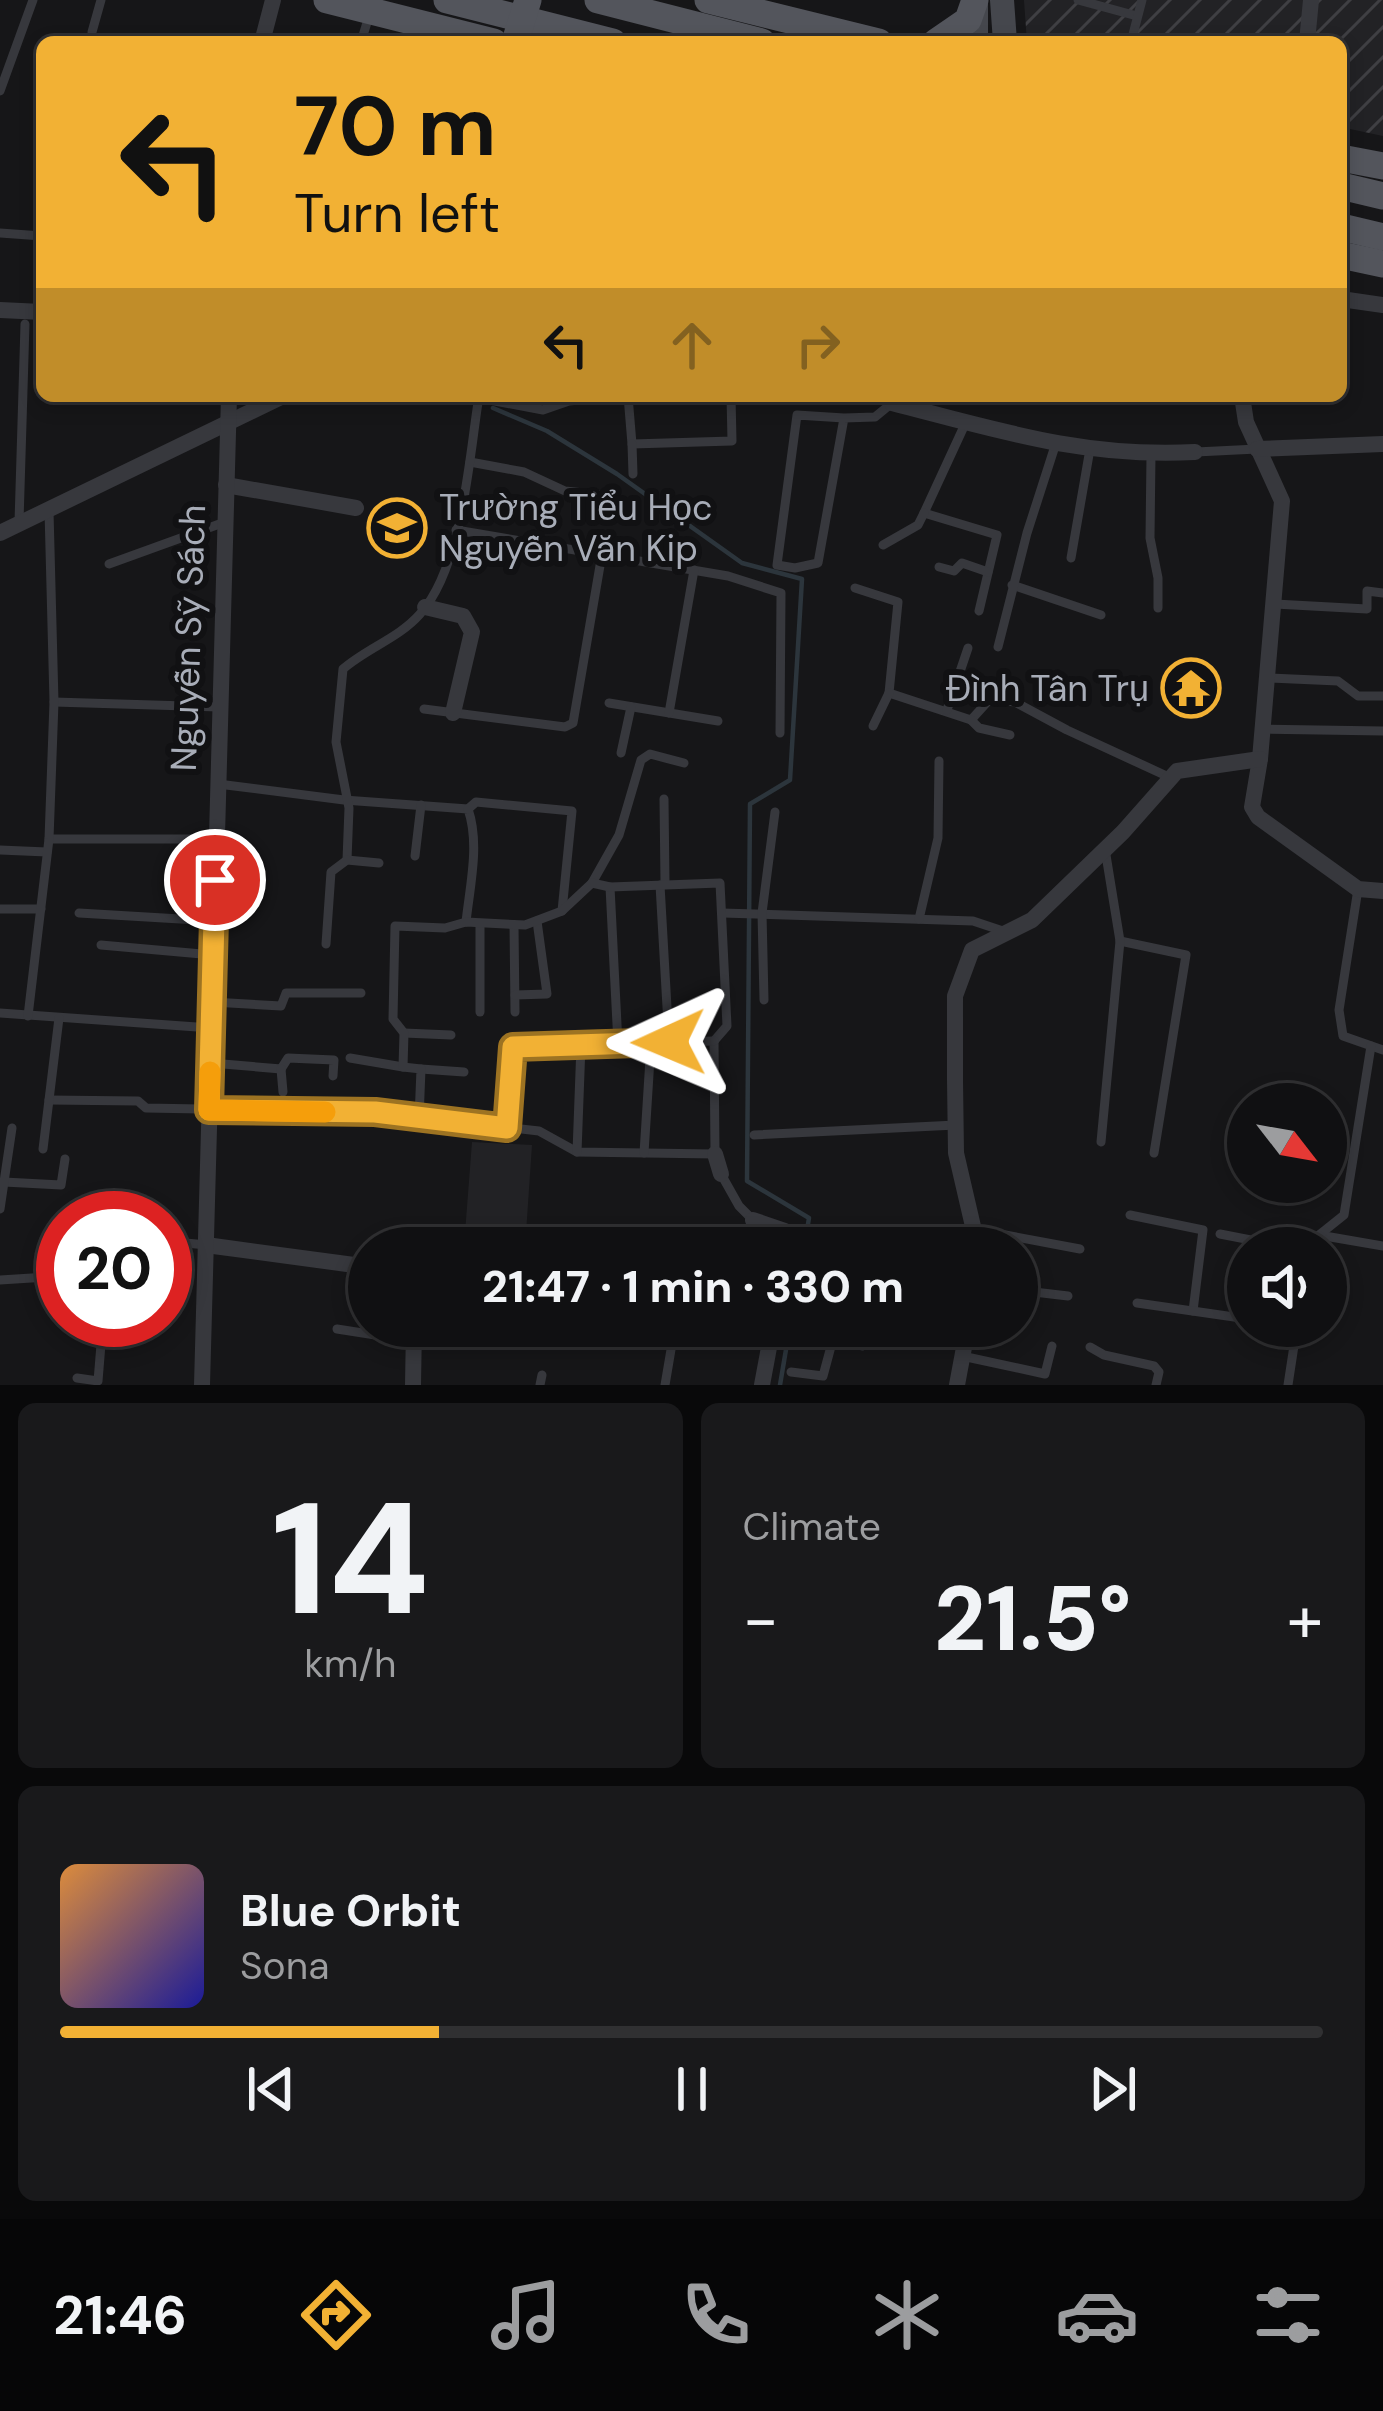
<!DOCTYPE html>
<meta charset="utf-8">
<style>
:root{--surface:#101012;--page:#19191b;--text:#f1f3f6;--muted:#9c9d9f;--line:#303032;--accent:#f2b134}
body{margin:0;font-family:"DM Sans",sans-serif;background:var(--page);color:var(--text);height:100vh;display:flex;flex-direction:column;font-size:45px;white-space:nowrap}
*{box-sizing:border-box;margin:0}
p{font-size:39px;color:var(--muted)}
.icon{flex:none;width:66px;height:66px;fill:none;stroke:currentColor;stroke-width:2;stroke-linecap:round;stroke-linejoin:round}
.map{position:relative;height:1385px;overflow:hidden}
.panel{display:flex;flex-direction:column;gap:18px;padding:18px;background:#09090a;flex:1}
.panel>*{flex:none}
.hud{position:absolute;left:36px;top:36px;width:1311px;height:366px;border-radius:18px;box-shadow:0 6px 18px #0003,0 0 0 3px var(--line);background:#f2b134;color:#111;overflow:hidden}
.needle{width:78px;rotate:121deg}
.fabs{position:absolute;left:1227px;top:1083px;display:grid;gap:24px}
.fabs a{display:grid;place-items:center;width:120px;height:120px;border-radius:50%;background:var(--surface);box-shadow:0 6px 18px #0003,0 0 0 3px var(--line);font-size:60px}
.speed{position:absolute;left:36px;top:1191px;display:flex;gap:24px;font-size:60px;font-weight:700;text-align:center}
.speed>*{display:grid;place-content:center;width:156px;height:156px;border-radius:50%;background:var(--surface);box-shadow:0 6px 18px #0003,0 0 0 3px var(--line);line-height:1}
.speed .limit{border:18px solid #d22;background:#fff;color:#111}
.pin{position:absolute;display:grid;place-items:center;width:102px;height:102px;color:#fff;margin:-51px;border:6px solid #fff;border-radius:50%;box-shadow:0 3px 12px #0007}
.me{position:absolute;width:132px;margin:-66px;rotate:269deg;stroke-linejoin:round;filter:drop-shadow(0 0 9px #0008)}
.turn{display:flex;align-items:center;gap:42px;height:252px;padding:0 60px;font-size:54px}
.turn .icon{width:156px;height:156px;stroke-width:2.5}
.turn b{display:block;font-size:84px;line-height:102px}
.lanes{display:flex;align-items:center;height:114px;padding:0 60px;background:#0003;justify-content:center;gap:60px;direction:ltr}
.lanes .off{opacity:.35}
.big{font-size:90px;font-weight:800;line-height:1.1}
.panel .widget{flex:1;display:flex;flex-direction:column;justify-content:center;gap:18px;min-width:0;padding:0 42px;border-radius:18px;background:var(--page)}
.panel .dial{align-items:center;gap:0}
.dial b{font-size:156px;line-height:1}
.song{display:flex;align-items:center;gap:36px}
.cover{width:144px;height:144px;border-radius:18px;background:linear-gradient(135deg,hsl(30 70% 55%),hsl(240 70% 35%))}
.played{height:12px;border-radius:6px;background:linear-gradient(90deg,var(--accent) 30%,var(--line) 30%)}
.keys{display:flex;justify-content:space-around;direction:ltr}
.heat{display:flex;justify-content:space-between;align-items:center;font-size:66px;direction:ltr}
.panel .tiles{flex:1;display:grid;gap:18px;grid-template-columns:1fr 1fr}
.widget:last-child{grid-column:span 2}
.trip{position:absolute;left:348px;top:1227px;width:690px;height:120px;border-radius:60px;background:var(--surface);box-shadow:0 6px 18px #0003,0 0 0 3px var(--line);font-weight:800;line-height:120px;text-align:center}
.menu{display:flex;height:192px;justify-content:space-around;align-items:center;background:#060607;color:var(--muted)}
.menu .icon{width:84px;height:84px}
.menu .on{color:var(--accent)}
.menu b{font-size:54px;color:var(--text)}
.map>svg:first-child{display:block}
.built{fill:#222225}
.industrial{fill:url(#industrial-furrows)}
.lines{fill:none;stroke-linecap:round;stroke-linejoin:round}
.stream{stroke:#2c353c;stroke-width:4.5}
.lane{stroke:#37383d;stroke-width:9}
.street{stroke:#37383d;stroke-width:16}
.secondary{stroke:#45474d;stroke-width:24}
.primary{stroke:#53555c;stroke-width:27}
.route-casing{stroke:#9d7322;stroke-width:30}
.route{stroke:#f2b134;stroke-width:21}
.slow{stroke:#f59e0b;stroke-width:21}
.labels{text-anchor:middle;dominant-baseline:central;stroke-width:12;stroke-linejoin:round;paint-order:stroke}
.poi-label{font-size:36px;fill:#a8adb8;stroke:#111113;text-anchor:start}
.street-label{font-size:36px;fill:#a8adb8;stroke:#111113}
</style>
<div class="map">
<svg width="1383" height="1385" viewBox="0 0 1383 1385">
<defs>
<pattern id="industrial-furrows" width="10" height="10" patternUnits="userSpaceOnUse" patternTransform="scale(3)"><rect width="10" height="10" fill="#222225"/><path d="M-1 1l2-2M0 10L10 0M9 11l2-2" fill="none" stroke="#3f3f43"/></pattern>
</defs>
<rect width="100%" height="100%" fill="#161618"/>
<polygon class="built" points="472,1142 532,1145 525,1248 464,1246"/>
<polygon class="industrial" points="1024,0 1383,0 1383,136 1341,127 1341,42 1229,42 1157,34 1154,42 1027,42"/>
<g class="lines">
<g class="stream">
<polyline points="493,408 547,431 617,474 742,563 802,579 790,780 750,804 747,1181 809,1218 804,1248"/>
<polyline points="780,1385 790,1326"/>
</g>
<g class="lane">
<polyline points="1078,0 1137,16"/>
<polyline points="92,32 101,0"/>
<polyline points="361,42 369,16"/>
<polyline points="1131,42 1142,0"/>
<polyline points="0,91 33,0"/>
<polyline points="0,233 42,236"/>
<polyline points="628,396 632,444 732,441 731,396"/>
<polyline points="479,398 543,410 569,401 590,399"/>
<polyline points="844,418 797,415 777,565 795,568 818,563 844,418 875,417 892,403"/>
<polyline points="966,422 924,513 997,535 979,611"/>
<polyline points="632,444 633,474"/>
<polyline points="1196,452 1257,449"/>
<polyline points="1151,455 1150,538 1158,578 1158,608"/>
<polyline points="470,462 524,472 565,491 612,496"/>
<polyline points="19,522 25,324"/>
<polyline points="456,530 728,576 781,593 780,733"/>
<polyline points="883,545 918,525 924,513"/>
<polyline points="1071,558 1090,449"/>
<polyline points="109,564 225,522"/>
<polyline points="939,567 954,571 962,563 988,572"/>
<polyline points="1012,585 1101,615"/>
<polyline points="855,588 898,602 889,693 971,720 990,699 1015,702 1067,730 1171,778"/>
<polyline points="1275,604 1367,609 1367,591 1383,593"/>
<polyline points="998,647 1027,533 1055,446"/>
<polyline points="1268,678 1338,681 1358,696 1383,696"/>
<polyline points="54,702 219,707"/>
<polyline points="609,703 718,721"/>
<polyline points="424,709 565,727 573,723 602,554"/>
<polyline points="947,710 968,648"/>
<polyline points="669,713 694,570"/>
<polyline points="971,720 979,728 1010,735"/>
<polyline points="873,726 889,693"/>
<polyline points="1262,729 1383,731"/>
<polyline points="621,753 631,707"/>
<path d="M218,784L344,800L468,809C480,844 470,885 466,922"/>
<polyline points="664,799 665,883"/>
<polyline points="468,809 476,802 572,811 562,911"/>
<polyline points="49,839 216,839"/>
<polyline points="0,850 47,852"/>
<polyline points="415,856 421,805"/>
<path d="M379,863L347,860L349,808L336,742L343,669C367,648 399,638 420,614C463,566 469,457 479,396"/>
<polyline points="592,883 619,835 641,760 650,754 684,763"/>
<polyline points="660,885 669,1042"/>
<polyline points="610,887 618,1044"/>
<polyline points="1358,889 1339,1010 1343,1036 1383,1050"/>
<polyline points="0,909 41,909"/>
<polyline points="79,913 214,921"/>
<polyline points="722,913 973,921 1003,931"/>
<polyline points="919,919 938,838 939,761"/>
<polyline points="480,924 480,1012"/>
<polyline points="514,925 515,1012"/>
<polyline points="1120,941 1186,955 1154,1153"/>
<polyline points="326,944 331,872 347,860"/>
<polyline points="101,945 213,955"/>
<polyline points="515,995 547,994 537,921"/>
<polyline points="764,1000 762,913 775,812"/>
<polyline points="212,1002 281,1006 286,993 361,993"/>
<polyline points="0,1013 211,1028"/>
<polyline points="28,1016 49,839 54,702 49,511"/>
<polyline points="404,1033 451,1035"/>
<polyline points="350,1058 403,1067"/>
<polyline points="211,1063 281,1069 288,1058 334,1060 333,1076"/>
<polyline points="281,1069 283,1092"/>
<polyline points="421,1069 464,1072"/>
<polyline points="49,1100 138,1101 146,1108 375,1112 539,1131 577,1152 715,1154 714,1041"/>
<polyline points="419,1119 421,1069 403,1067 404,1033 393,1019 395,926 445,928 466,922 525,925 562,911 592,883 610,887 720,883 727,1026 714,1041"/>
<polyline points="507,1128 513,1047 714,1041"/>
<polyline points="754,1135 956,1125"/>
<polyline points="1101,1142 1120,941 1105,849"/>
<polyline points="43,1149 59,1018"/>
<polyline points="577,1152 581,1045"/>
<polyline points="644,1153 651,1043"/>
<polyline points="721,1174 739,1206 753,1220"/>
<polyline points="4,1182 61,1185 65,1159"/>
<polyline points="0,1209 12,1128"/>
<polyline points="1130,1215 1203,1230 1193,1311"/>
<polyline points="973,1229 1080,1249"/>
<polyline points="1220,1234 1292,1248"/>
<polyline points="1319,1235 1383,1246"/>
<polyline points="165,1246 176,1242 206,1245"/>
<polyline points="1316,1248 1319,1235 1344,1215 1371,1046"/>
<polyline points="0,1280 63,1276"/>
<polyline points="1017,1290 1068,1296"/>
<polyline points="1137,1303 1248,1319"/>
<polyline points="337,1329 414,1341"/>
<polyline points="1090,1347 1104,1355 1154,1366 1159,1372 1156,1385"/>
<polyline points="962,1356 1045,1374 1052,1346"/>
<polyline points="791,1372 823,1376 833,1339 862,1346 873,1338 876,1326"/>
<polyline points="77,1378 98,1381 103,1320"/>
<polyline points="540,1385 542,1375"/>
<polyline points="665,1385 675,1326"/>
<polyline points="1288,1385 1297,1326"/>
</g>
<g class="street">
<polyline points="262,42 273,0"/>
<polyline points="1307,42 1311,0"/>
<polyline points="1341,299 1383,305"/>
<polyline points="0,310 42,312"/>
<path d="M893,396L892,403C997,430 1084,458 1195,452"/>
<polyline points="1242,396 1246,422 1282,501 1260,759 1252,807 1258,817 1358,889 1383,891"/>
<polyline points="1257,449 1383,444"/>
<polyline points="226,485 356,508"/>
<polyline points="0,533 283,396"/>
<polyline points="425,607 463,616 472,632 453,713"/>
<polyline points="715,1154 721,1174"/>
<polyline points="753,1220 785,1231 786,1248"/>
<polyline points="206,1245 369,1267"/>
<polyline points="974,1248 975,1235 956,1153 955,1080 955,996 972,950 1032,920 1123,832 1177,771 1260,759"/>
<polyline points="202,1385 229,396"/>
<polyline points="413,1385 414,1326"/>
<polyline points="762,1385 773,1326"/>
<polyline points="957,1385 968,1326"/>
</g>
<g class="secondary">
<polyline points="1002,0 1005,42"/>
<polyline points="976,42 976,2"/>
</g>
<g class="primary">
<polyline points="327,0 494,42"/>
<polyline points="447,0 613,42"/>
<polyline points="598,0 762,42"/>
<polyline points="708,0 879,42"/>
<polyline points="515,42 528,0"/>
<polyline points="936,42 968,20 975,0"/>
<polyline points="1341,158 1383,166"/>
<polyline points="1341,186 1383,196"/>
<polyline points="1341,227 1383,237"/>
<polyline points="1341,255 1383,264"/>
</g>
</g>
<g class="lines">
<g class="route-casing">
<polyline id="route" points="215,880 209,1110 375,1112 507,1128 513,1047 669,1042"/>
</g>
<use href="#route" class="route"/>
<polyline class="slow" points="210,1072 209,1110 325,1112"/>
</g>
<defs>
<g id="school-ring" transform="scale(3)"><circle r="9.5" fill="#111113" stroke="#f2b134" stroke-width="1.5"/><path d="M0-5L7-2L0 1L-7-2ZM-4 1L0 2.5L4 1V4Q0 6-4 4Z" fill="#f2b134"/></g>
<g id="temple-ring" transform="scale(3)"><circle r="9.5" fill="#111113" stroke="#f2b134" stroke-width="1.5"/><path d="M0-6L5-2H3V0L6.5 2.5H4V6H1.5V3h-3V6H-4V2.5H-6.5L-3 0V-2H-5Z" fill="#f2b134"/></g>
</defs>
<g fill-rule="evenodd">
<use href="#school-ring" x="397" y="528"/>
<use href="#temple-ring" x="1191" y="688"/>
</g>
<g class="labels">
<g class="poi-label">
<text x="439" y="507">Trường Tiểu Học<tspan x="439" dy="41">Nguyễn Văn Kip</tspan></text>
<text x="1149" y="688" text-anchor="end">Đình Tân Trụ</text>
</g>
<g class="street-label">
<text transform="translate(188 638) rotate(-88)">Nguyễn Sỹ Sách</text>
</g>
</g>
</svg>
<div class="fabs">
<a><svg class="needle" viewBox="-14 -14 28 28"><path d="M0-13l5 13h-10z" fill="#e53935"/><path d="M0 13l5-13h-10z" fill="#9c9d9f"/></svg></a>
<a><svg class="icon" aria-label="sound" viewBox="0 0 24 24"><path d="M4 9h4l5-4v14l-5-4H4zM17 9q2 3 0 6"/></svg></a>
</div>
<div class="speed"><div class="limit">20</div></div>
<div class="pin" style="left:215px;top:880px;background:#d93025"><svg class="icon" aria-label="arrive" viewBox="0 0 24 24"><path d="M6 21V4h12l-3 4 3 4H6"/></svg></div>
<svg class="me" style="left:669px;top:1042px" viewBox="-20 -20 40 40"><path d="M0-17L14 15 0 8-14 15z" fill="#f2b134" stroke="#fff" stroke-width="4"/></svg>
<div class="trip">21:47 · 1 min · 330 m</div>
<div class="hud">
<div class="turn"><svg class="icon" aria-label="left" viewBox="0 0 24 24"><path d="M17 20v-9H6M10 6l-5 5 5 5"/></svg><div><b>70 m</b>Turn left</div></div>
<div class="lanes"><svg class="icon" aria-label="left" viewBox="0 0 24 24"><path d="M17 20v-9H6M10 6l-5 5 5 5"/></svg><svg class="icon off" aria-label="ahead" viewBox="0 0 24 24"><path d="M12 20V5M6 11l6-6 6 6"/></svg><svg class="icon off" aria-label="right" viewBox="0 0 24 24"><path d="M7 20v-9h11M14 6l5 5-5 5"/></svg></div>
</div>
</div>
<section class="panel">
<div class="tiles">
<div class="widget dial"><b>14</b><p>km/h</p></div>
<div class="widget"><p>Climate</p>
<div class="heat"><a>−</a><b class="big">21.5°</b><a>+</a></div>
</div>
<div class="widget">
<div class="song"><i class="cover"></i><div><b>Blue Orbit</b><p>Sona</p></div></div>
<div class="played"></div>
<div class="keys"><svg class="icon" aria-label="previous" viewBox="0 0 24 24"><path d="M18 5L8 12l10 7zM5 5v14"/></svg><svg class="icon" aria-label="pause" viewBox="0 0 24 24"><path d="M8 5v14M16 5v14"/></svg><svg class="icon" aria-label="next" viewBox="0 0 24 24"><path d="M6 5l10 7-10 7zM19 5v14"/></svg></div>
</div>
</div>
</section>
<nav class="menu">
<b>21:46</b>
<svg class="icon on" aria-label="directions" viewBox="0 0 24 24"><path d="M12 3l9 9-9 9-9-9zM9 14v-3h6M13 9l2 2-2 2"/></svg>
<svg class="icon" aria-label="music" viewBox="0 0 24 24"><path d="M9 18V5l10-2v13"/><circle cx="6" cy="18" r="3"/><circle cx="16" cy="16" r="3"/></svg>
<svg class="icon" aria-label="phone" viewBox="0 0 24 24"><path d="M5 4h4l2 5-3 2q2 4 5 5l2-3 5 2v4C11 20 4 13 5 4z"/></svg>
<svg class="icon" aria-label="climate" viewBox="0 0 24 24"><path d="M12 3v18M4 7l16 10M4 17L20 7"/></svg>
<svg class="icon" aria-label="car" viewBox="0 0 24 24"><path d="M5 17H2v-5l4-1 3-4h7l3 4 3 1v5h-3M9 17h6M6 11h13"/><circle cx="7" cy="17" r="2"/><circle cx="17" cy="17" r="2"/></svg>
<svg class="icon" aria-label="filters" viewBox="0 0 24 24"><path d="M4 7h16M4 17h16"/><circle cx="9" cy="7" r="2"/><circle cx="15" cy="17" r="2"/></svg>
</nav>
